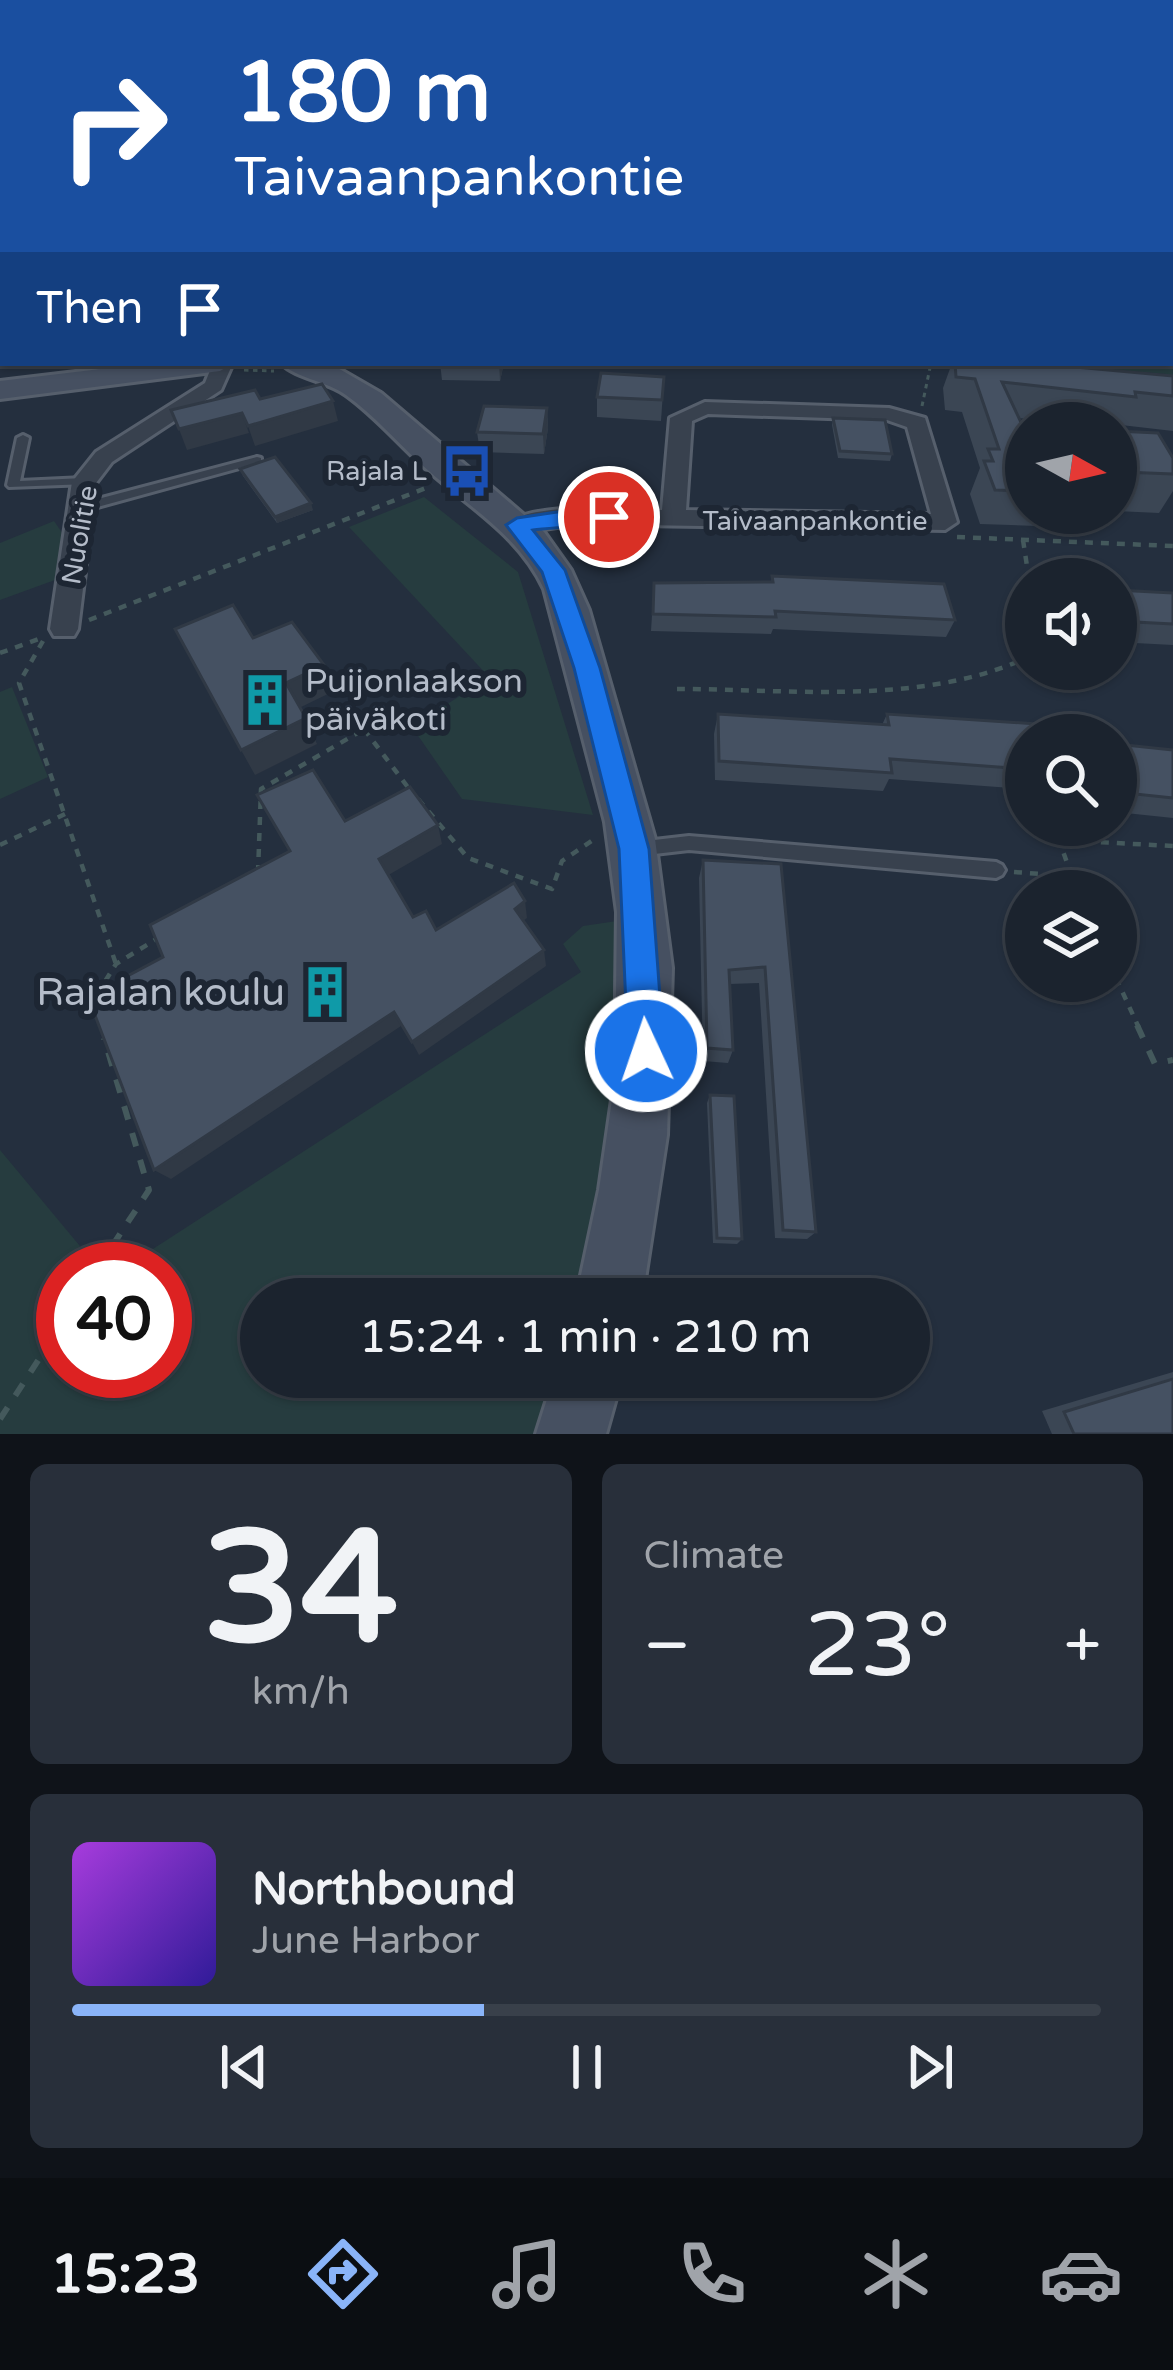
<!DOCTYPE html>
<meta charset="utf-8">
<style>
:root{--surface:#1b232e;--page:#282f3a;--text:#f1f3f6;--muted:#a0a4aa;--line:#39404a;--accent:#8ab4f8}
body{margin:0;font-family:"Varela Round",sans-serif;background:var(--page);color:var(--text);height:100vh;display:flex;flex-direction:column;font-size:45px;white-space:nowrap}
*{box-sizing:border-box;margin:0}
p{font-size:39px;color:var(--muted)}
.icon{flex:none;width:66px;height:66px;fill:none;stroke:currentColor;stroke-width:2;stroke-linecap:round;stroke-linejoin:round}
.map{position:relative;height:1434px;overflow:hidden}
.side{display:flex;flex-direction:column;gap:30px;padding:30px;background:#0f1319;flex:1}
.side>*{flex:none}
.guide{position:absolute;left:0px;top:0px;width:1173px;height:366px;box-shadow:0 3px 9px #0004,0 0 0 3px var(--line);background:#1a4fa0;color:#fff;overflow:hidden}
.needle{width:78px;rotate:98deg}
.controls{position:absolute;left:1005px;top:402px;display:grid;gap:24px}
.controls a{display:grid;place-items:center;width:132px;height:132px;border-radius:50%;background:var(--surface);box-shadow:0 3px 9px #0004,0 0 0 3px var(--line);font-size:60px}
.speed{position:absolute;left:36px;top:1242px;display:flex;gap:24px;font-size:60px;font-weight:700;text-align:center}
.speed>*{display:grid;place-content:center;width:156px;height:156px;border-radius:50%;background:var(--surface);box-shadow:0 3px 9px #0004,0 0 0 3px var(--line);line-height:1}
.speed .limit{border:18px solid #d22;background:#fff;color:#111}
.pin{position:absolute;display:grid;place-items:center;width:102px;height:102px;color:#fff;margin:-51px;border:6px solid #fff;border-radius:50%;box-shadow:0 3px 12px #0007}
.me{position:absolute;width:132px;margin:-66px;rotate:357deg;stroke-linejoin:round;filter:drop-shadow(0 0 9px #0008)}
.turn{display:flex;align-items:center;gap:42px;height:252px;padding:0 36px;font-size:54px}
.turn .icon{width:156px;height:156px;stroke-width:2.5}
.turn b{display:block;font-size:84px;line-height:102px}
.then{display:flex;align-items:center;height:114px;padding:0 36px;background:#0003;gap:24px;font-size:45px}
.big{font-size:90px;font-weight:600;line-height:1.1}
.side .tile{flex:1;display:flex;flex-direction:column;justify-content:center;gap:18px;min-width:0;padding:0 42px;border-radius:18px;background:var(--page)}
.side .dial{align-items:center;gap:0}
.dial b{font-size:156px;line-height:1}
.song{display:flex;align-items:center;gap:36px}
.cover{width:144px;height:144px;border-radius:18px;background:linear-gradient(135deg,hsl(280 70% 55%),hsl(250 70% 35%))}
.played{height:12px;border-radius:6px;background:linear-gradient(90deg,var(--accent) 40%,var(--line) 40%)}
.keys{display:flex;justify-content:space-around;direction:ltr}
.heat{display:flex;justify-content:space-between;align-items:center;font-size:66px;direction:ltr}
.side .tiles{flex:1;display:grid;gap:30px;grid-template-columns:1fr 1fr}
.tile:last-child{grid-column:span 2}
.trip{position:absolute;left:240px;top:1278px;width:690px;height:120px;border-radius:60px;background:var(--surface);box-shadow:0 3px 9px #0004,0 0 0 3px var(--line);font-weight:600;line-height:120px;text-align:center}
.tab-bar{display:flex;height:192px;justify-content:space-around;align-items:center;background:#0b0e12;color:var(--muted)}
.tab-bar .icon{width:84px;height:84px}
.tab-bar .selected{color:var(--accent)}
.tab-bar b{font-size:54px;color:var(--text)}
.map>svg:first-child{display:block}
.green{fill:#263c3f}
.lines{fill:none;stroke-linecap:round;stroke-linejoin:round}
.lane-casing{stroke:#565f6c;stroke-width:6}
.street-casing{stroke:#565f6c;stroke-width:6}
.secondary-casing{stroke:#565f6c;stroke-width:6}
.path-far2{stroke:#44595c;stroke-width:3;stroke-dasharray:4.5 4.5;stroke-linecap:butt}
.path-far1{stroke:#44595c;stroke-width:4.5;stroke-dasharray:8 8;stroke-linecap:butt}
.path{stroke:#44595c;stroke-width:6;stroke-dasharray:14 14;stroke-linecap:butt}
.lane{fill:#38414e;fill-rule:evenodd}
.street{fill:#38414e;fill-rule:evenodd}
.secondary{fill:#465061;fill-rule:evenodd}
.wall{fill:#3b4654}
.shaded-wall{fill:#303945}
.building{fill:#455162;stroke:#303945;stroke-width:3}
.route{fill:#1a73e8;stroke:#114b97;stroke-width:3}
.labels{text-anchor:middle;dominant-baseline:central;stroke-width:12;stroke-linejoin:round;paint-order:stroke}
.far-poi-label{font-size:27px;fill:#b4bcc9;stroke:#1d2633;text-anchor:end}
.far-street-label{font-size:27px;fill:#b4bcc9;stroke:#1d2633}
.poi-label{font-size:33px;fill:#b4bcc9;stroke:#1d2633;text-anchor:start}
.near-poi-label{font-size:39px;fill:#b4bcc9;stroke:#1d2633;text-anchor:end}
</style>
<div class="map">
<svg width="1173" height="1434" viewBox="0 0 1173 1434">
<rect width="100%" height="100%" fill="#242f3e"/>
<g class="green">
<polygon points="1170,169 1173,386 1166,374 1028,363 1170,363"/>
<polygon points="424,497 518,572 593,815 462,799 412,727 489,677 349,527"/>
<polygon points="54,521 65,537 55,580 0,600 0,543"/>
<polygon points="12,687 48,777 0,799 0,692"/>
<polygon points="617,921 619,1131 589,1299 261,1299 261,1377 567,1377 548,1434 0,1434 0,1150 99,1269 63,1269 63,1371 165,1371 165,1269 122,1269 581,972 563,944 583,926"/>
</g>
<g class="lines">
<g class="lane-casing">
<g id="lane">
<polygon points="23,435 29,438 20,481 84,478 90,482 88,484 9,487 7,485 17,438"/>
<polygon points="257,457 261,458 261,462 83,511 77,507 79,504"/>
<polygon points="689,836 996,862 1002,865 1005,870 1002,875 996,878 689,850 637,856 631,854 629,849 631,844 637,842"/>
</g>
</g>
<g class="street-casing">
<g id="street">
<rect x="1170" y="156" width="3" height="8"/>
<polygon points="213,363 233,363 221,390 112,462 96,483 78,629 74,636 54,636 50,629 72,482 96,452 205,383"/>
<path d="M705,402L889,408L925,418L957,522L945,530L577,524L517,533L505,525C531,501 625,509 662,510L670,418ZM708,414L887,420L907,427L931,514L686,510L692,421Z"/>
</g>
</g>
<g class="secondary-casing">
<g id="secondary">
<polygon points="3,242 3,256 0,257 0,243"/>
<polygon points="151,363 234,363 220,371 0,399 0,381"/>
<path d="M281,363H329L381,393L544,532L571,570L589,610L655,839L672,968L667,1135L642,1299H576L599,1190L615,1079L617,912L605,822L544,589C518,533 465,505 421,464C396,441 374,415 346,395C327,381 295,378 281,363Z"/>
<polygon points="554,1377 622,1377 606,1434 536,1434"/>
</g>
</g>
<g class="path-far2">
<polyline points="244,370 274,371"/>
<polyline points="922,406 931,363"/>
</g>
<g class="path-far1">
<polyline points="957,537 1173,546"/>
<polyline points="1023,540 1029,579"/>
<polyline points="89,620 431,486"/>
<polyline points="43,641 19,683 116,964"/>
<polyline points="0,653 39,639"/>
<path d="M677,689C790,689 921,706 1026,658"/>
<polyline points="364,729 410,790"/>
<polyline points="418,799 468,858 552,889 562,861 596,838"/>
<polyline points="0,845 65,814"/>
<polyline points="1014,872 1068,876"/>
<polyline points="258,873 261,789 387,716"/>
<polyline points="1077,891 1059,840 1173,846"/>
<polyline points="1116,978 1139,1028"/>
<polyline points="97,994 116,964 158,938"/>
</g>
<g class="path">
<polyline points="1137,1025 1155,1064 1173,1060"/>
<polyline points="97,1269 149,1190 104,1038"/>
<polyline points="0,1419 63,1322"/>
</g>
<use href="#lane" class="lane"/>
<use href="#street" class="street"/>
<use href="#secondary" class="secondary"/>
</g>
<g class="wall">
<polygon points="440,363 504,363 500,381 442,380"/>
<polygon points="952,363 1032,363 1173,376 1173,431 1121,425 1118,430 1116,430 1116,423 1059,423 1019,418 1026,433 1026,513 1044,513 1037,526 980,524 970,494 980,468 962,412 945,410 943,388"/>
<polygon points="664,377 661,421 597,417 597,397"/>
<polygon points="547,408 548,428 544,454 480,452 477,432"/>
<polygon points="833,418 892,454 890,461 838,458 832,425"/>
<polygon points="1116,431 1173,458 1173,491 1159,513 1116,511"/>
<polygon points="240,469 313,510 277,523 243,476"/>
<polygon points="772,576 955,620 946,637 773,629 771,634 651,631 654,583 771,582"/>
<polygon points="1116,590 1173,593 1173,645 1116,642"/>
<polygon points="718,714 882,725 887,714 1026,735 1026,789 889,779 883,791 715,780 714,734"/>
<polygon points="1116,744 1173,750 1173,818 1116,812"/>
<polygon points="703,860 781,864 816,1232 807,1239 775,1238 759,983 729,984 733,1050 728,1063 703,1061 699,878"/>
<polygon points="710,1095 742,1239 737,1244 713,1243 707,1103"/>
<polygon points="1173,1372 1173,1434 1052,1434 1042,1411"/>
</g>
<g class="shaded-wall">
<polygon points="3,288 3,316 0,319 0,291"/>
<polygon points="3,320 3,340 0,342 0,323"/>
<polygon points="499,363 504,363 500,381"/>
<polygon points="333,401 338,421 255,446 248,426"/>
<polygon points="547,408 548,428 544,454 543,434"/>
<polygon points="242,413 249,433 187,450 179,429"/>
<polygon points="311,503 313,510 277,523 275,517"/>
<polygon points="324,665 334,691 297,709 286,683"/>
<polygon points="306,718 317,744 255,775 241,750"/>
<polygon points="438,825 442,844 385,877 379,859"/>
<polygon points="525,901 527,918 517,926 515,909"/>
<polygon points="544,950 546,966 419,1055 412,1042"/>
<polygon points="394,1012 401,1026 171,1179 154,1170"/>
</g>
<g class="building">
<polygon points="0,263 3,263 3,288 0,291"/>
<polygon points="955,363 1032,363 1173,376 1173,396 1135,392 1136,397 1002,382 1026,433 1026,491 995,490 984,461 993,461 988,449 999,449 975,379 956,377"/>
<polygon points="601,373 664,377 662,400 597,397"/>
<polygon points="322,384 333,401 248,426 242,413 179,429 171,410 255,390 260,399"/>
<polygon points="484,406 547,408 543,434 477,432"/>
<polygon points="833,418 885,420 892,454 840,451"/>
<polygon points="1116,431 1158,433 1173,458 1173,474 1123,472 1116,459"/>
<polygon points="275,457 311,503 275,517 240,469"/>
<polygon points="772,576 944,584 955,620 775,611 776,617 653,614 654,583 773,582"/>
<polygon points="1116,590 1173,593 1173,624 1116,621"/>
<polygon points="233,605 253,638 292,622 324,665 286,683 306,718 241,750 175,629"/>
<polygon points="718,714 889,725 887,714 1052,725 1055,735 1026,735 1026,769 890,759 892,773 719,761"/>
<polygon points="1116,744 1173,750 1173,798 1116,792"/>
<polygon points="313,770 345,821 410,787 438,825 379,859 413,917 426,911 436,930 514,883 525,901 515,909 544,950 412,1042 394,1012 154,1170 88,997 163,957 150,925 290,851 257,795"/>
<polygon points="703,860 781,864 816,1232 783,1230 765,967 729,970 733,1050 707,1048"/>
<polygon points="710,1095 734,1096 742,1239 717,1238"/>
<polygon points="1173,1379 1173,1434 1074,1434 1064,1412"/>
</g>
<linearGradient id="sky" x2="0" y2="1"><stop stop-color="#141a22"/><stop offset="0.42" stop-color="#3f4d63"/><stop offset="1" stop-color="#3f4d63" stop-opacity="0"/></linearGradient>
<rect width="1173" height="344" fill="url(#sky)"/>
<path class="route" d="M577,509L609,510L620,517C608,527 554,527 533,530L565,570L600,668L649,849L664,1051L659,1064L646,1069L633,1064L628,1051L619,849L574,668L542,572L506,525L517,518Z"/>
<defs>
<g id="bus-bare" transform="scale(4.14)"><path d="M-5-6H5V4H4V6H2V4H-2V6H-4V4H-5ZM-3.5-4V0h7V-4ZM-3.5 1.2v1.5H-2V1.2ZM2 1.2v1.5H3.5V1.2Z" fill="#1a4fb4" stroke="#1d2633" stroke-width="2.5" paint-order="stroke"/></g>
<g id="building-bare" transform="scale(4.14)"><path d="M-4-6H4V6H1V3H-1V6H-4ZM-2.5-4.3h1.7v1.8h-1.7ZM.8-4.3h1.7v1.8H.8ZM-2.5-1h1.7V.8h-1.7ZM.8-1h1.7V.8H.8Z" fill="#0f9aa8" stroke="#1d2633" stroke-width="2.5" paint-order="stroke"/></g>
</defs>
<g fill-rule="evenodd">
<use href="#bus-bare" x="467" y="471"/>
<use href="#building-bare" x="265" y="700"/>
<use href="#building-bare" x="325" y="992"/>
</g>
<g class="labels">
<g class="far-poi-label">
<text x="427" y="471">Rajala L</text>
</g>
<g class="far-street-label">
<text x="815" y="521">Taivaanpankontie</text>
<text transform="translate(80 535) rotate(-80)">Nuolitie</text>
</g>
<g class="poi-label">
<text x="305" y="681">Puijonlaakson<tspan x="305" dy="38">päiväkoti</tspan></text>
</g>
<g class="near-poi-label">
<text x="285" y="992">Rajalan koulu</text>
</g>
</g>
</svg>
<div class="controls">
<a><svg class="needle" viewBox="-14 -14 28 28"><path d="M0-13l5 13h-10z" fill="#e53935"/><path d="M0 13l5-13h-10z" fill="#a0a4aa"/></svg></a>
<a><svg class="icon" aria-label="sound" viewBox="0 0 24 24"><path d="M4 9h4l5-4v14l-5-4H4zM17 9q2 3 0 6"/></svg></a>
<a><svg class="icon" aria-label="search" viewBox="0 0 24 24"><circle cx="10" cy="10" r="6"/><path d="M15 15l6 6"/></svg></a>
<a><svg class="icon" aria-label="layers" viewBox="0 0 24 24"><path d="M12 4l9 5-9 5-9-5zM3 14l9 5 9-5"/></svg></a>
</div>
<div class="speed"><div class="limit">40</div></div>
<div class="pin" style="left:609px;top:517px;background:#d93025"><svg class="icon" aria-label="arrive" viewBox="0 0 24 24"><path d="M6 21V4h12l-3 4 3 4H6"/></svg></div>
<svg class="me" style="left:646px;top:1051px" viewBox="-20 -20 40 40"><circle r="17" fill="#1a73e8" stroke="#fff" stroke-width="3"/><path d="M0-11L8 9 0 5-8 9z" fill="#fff"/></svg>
<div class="trip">15:24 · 1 min · 210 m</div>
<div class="guide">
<div class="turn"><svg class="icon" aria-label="right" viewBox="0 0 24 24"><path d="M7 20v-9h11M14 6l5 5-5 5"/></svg><div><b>180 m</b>Taivaanpankontie</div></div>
<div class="then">Then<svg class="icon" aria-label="arrive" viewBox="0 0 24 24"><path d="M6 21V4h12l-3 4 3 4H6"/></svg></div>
</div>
</div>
<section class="side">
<div class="tiles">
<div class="tile dial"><b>34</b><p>km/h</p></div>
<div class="tile"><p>Climate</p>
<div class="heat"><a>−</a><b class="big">23°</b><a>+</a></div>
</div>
<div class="tile">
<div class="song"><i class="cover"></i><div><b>Northbound</b><p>June Harbor</p></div></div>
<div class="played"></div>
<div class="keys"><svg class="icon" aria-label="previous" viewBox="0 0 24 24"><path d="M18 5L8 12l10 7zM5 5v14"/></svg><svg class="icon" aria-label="pause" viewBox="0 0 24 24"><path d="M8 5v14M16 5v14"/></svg><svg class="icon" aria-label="next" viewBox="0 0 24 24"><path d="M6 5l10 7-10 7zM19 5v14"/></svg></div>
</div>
</div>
</section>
<nav class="tab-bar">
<b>15:23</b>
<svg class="icon selected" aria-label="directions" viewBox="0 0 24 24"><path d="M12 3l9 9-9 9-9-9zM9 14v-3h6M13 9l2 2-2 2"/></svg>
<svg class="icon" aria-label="music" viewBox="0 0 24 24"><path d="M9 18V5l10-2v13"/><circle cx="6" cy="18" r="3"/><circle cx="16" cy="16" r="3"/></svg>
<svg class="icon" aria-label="phone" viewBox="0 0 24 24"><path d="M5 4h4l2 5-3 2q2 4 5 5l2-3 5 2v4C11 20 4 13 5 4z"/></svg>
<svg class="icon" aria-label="climate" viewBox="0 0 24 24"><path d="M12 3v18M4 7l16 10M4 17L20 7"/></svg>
<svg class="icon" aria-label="car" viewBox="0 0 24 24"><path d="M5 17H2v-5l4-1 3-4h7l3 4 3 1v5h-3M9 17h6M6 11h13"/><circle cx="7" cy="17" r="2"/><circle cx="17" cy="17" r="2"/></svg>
</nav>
